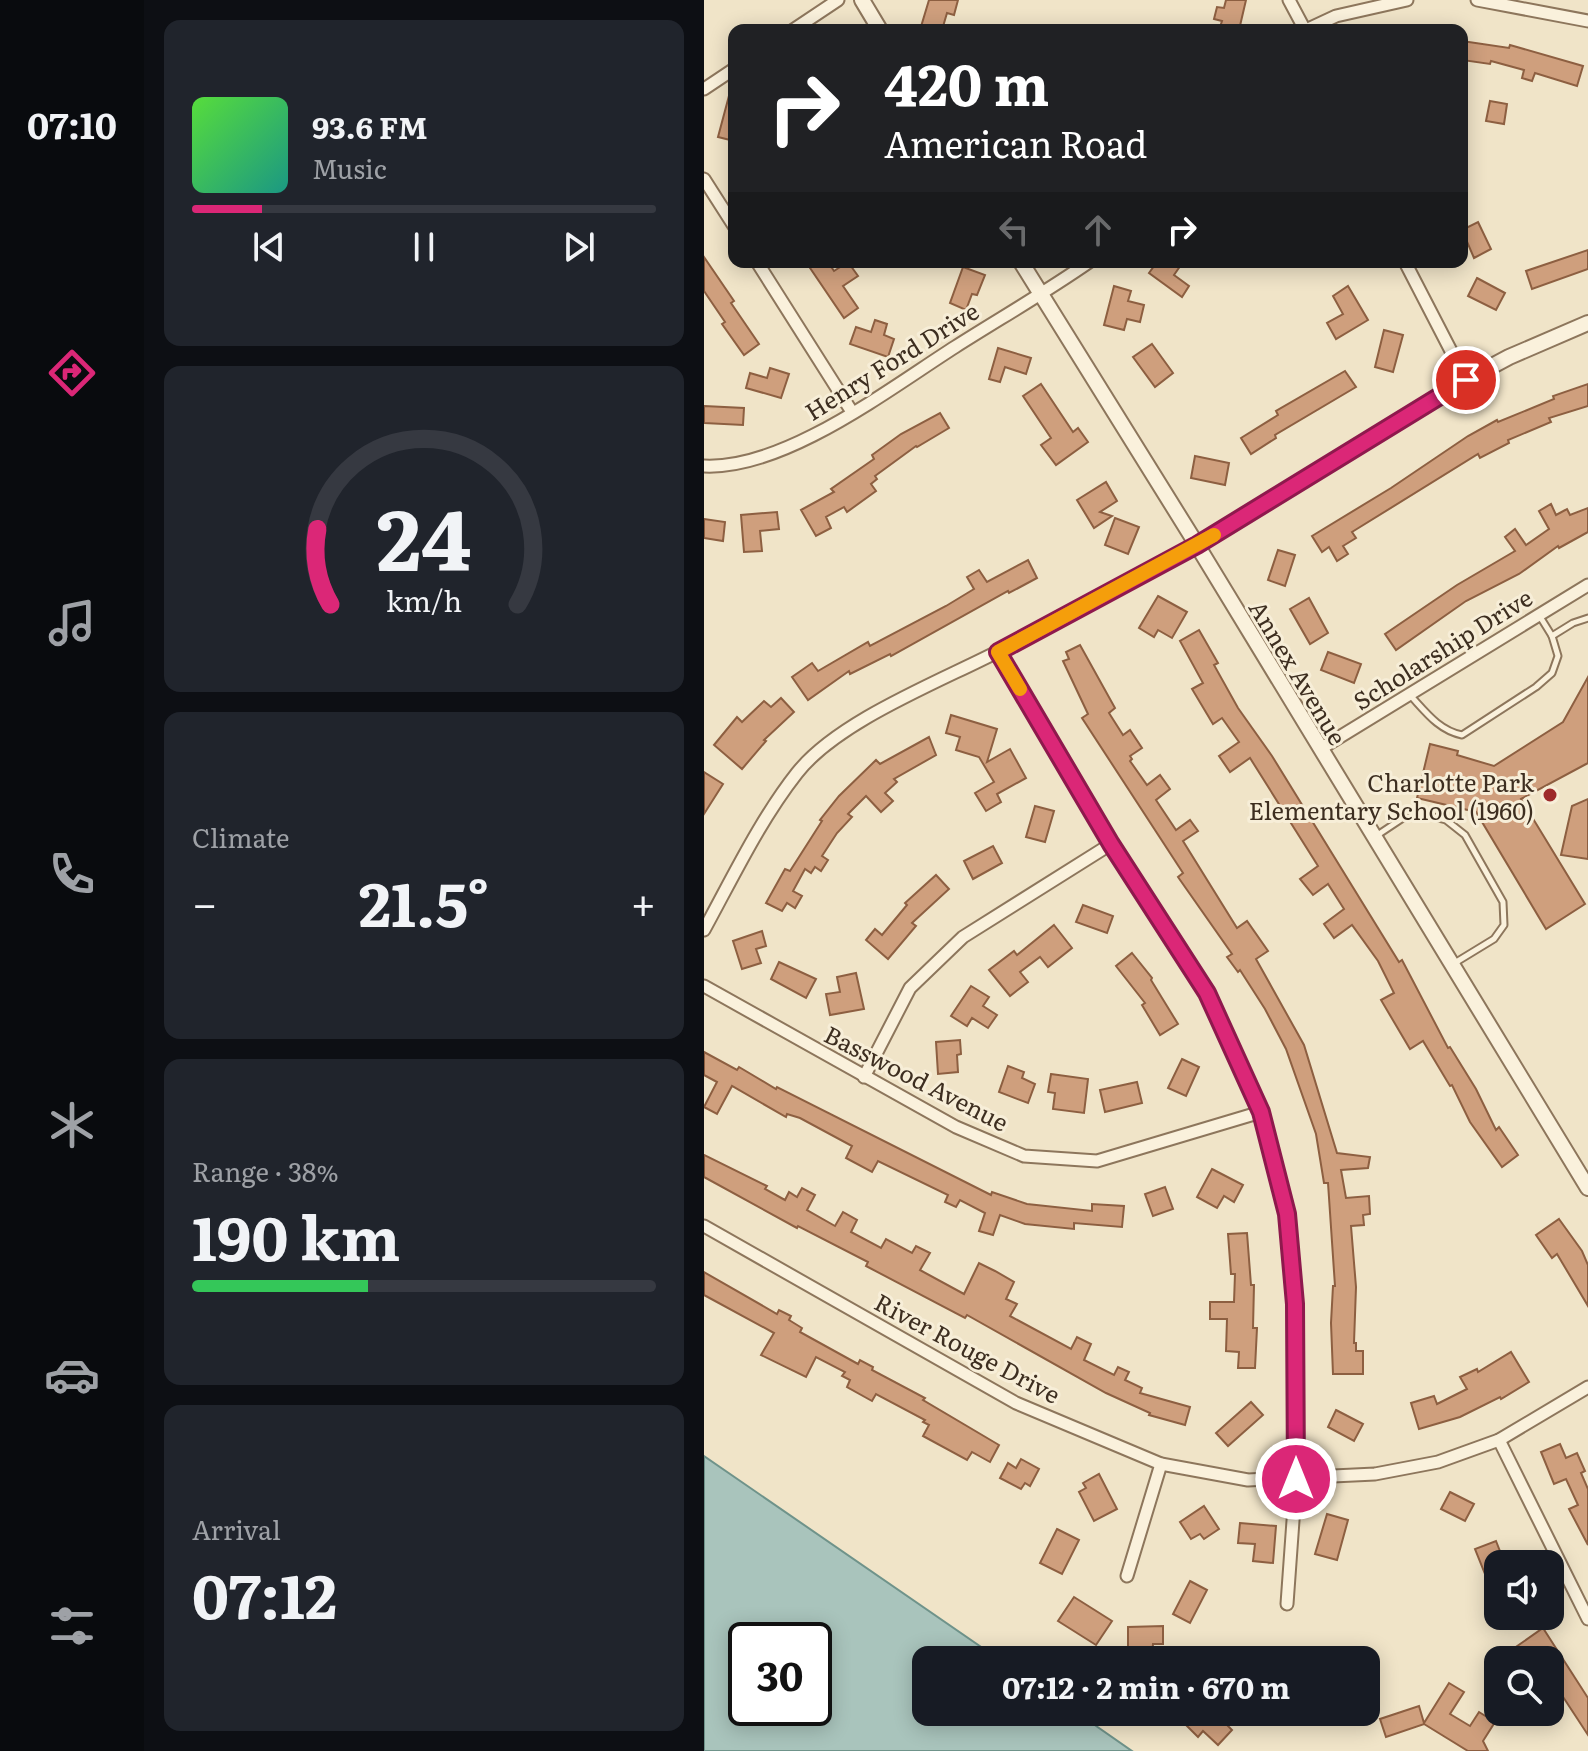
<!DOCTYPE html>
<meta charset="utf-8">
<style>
:root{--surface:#171b24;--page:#20242c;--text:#f1f3f6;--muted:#9ea1a6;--line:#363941;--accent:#db2777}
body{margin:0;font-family:Literata,serif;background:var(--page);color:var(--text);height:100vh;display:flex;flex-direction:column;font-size:30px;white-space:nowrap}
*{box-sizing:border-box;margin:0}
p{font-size:26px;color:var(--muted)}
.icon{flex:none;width:44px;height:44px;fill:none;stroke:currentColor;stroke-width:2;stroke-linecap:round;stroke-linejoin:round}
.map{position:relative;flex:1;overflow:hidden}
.panel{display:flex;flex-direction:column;gap:20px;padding:20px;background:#0d0f14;width:560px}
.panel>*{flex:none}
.banner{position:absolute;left:24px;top:24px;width:740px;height:244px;border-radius:16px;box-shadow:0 4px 20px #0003;background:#202124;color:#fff;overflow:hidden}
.buttons{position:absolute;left:780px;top:1550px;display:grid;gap:16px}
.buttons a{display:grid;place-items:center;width:80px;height:80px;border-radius:16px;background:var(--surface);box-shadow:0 4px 20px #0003;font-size:40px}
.speed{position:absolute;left:24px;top:1622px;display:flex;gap:16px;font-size:40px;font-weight:700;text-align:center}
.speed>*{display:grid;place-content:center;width:104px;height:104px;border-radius:50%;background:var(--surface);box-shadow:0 4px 20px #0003;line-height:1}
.speed .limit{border:4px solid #111;border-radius:12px;background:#fff;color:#111}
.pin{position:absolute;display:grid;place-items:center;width:68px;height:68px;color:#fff;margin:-34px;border:4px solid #fff;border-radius:50%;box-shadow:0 2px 8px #0007}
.me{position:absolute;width:88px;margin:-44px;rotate:0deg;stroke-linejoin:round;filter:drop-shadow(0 0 6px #0008)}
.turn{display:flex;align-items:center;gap:28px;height:168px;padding:0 24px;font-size:36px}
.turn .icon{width:104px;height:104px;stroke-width:2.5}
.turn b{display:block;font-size:56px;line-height:68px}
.lanes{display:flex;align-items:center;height:76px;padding:0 24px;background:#0003;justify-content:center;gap:40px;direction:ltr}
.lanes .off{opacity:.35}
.big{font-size:60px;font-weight:700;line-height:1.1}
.panel .card{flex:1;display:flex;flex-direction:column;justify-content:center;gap:12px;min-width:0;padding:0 28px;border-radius:16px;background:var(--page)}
.panel .dial{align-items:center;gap:0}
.dial svg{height:208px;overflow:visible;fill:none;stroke:var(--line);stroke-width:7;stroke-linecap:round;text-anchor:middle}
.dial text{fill:var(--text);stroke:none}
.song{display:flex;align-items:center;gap:24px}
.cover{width:96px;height:96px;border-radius:12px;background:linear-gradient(135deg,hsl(110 70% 55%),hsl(170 70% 35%))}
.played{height:8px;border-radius:4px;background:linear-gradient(90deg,var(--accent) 15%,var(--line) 15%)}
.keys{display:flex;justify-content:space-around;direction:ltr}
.heat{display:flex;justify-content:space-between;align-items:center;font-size:44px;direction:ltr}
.charge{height:12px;border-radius:6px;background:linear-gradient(90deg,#34c759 38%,var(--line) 0)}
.trip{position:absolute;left:208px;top:1646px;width:468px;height:80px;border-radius:16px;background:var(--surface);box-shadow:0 4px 20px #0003;font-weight:700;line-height:80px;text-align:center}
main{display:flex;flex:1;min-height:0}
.menu{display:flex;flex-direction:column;width:144px;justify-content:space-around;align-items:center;background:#090b0e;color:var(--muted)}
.menu .icon{width:56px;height:56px}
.menu .selected{color:var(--accent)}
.menu b{font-size:36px;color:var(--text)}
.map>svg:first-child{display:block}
.water{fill:#a9c4bc;stroke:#6f938a;stroke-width:2;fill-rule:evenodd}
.building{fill:#cf9f7d;stroke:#8d5f41;stroke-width:2}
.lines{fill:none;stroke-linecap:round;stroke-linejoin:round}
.service-casing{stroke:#8d765c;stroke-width:9}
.minor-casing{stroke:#8d765c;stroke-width:15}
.tertiary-casing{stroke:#8d765c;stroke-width:18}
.service{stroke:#faf1dc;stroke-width:5}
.minor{stroke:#faf1dc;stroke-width:11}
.tertiary{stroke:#faf1dc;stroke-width:14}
.route-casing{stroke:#8e194d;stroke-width:20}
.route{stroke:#db2777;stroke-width:14}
.slow{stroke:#f59e0b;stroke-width:14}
.poi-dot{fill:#9e2a2b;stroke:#f7eed8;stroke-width:3}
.labels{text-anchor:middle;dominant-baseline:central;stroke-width:6;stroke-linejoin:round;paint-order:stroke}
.street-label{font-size:24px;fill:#3d2e20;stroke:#f7eed8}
.poi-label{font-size:24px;fill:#3d2e20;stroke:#f7eed8;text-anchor:end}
</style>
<main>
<nav class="menu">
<b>07:10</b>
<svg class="icon selected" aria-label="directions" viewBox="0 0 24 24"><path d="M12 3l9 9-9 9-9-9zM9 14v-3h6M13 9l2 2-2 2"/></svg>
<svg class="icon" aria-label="music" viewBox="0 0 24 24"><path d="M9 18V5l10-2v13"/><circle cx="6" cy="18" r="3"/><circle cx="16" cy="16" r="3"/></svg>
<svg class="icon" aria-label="phone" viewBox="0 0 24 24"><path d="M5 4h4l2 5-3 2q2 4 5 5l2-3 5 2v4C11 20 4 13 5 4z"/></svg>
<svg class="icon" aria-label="climate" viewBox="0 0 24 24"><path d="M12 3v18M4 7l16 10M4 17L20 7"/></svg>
<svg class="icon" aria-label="car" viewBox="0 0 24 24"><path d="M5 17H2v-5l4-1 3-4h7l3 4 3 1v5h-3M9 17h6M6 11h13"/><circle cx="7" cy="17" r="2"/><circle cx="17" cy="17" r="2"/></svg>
<svg class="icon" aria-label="filters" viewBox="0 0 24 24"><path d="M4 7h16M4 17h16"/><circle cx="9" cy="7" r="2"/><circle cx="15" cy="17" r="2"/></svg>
</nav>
<section class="panel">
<div class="card">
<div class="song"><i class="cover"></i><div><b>93.6 FM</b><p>Music</p></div></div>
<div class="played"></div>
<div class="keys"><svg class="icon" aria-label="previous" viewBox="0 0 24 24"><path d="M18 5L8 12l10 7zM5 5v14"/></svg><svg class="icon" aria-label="pause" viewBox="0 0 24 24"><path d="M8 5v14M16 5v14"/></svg><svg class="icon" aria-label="next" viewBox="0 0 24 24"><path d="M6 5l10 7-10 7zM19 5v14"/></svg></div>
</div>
<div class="card dial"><svg viewBox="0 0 100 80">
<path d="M14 69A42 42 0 1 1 86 69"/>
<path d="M14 69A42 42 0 0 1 9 40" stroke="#db2777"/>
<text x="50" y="56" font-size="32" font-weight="700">24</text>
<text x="50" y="72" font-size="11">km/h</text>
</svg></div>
<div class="card"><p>Climate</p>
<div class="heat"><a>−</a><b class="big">21.5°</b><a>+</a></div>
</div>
<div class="card"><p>Range · 38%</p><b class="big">190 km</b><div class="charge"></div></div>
<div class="card"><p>Arrival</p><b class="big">07:12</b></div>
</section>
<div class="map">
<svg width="884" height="1751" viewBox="0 0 884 1751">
<rect width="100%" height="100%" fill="#f0e4c8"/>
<path class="water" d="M0,1456L296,1660H222V1712H372L428,1751H0ZM42,1640H110V1708H42Z"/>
<g class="building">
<polygon points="225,0 254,0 250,15 243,13 238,30 216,30"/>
<polygon points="522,0 542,0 535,30 516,27 518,21 510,19 513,7 520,8"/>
<polygon points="758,41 805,48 806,45 879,66 873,86 831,73 828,81 818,78 820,70 787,61 786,64 758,60"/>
<polygon points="26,92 30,92 30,141 14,137"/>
<polygon points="786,101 803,104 800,124 782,121"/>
<polygon points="774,222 787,249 770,258 758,230"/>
<polygon points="884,250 884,269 828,289 822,271"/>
<polygon points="0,257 30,301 27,303 55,344 40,355 18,324 21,322 0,291"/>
<polygon points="102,262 124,262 130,271 144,262 154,276 139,286 154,308 140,318"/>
<polygon points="453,262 479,262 470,275 485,286 478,297 445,273"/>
<polygon points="259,267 281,275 273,295 268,294 262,310 246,303"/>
<polygon points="773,278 801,293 792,310 764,296"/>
<polygon points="410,286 427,291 424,301 440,305 436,322 423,319 420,330 400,325"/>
<polygon points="644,286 664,320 632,339 623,323 639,314 629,296"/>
<polygon points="171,320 183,324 180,335 190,339 184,357 146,344 152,327 167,332"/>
<polygon points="680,330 699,335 689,372 671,367"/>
<polygon points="448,344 469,373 451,387 429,357"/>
<polygon points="294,348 327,358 322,374 301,367 296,382 285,379"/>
<polygon points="66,368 85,374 77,398 42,388 46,373 63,378"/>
<polygon points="641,371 652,387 571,435 572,438 547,454 537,438 574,415 572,411"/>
<polygon points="337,384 369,432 374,428 384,442 352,465 337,445 347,438 319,396"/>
<polygon points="884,384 884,406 845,418 847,422 804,440 805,443 776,458 774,454 648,532 652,538 639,546 644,554 633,561 625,547 618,552 608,536 687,488 764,436 793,420 794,422 850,399 849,396"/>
<polygon points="0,406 40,408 39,425 0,423"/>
<polygon points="236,413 245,428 213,447 212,446 171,476 173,479 167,484 172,491 143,512 140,507 122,517 127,528 112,536 97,510 130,492 127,489 170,459 168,455 197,434"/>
<polygon points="491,456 525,463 521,485 487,478"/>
<polygon points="402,482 413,501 396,512 408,516 390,528 373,500"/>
<polygon points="847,504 852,515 863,509 866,515 884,508 884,532 855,548 854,546 815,574 762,601 692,650 681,634 753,585 811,551 801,537 811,529 822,545 845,529 835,511"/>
<polygon points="73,512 75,529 56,531 58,551 40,552 37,515"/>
<polygon points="411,518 435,527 424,554 401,545"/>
<polygon points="0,519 21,522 19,541 0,538"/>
<polygon points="574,550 591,555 581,586 564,580"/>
<polygon points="324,560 333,578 305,593 304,591 187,656 186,654 146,674 145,671 104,700 88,677 108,663 114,671 164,642 166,646 242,606 270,589 263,577 275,570 283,582"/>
<polygon points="454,596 483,612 468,638 454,630 450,637 435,628"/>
<polygon points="605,598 624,633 606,644 586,609"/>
<polygon points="495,630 514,663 510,665 534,708 568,756 695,962 698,960 744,1048 746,1047 772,1089 792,1130 795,1127 814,1155 798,1167 766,1122 748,1085 746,1086 719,1041 706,1049 677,1000 690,993 674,961 648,925 630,938 620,924 640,909 624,884 609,895 596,879 614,866 546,758 526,772 515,756 535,742 518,718 509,724 488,689 499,683 476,641"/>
<polygon points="376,645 411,708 405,713 419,735 426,730 438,748 426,756 428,759 426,761 443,785 456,775 466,789 452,800 472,830 486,820 494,831 479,841 533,928 543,921 564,951 552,959 600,1045 633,1153 666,1157 664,1168 637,1170 642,1198 665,1196 666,1214 659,1215 660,1225 647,1226 652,1287 650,1343 652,1343 652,1351 659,1351 659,1374 629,1374 627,1323 629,1286 631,1286 624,1183 620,1183 612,1134 582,1049 561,1009 536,970 534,972 523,957 528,954 474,877 479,873 378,718 384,714 359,661 365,659 362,652"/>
<polygon points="624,652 657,664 650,683 617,670"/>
<polygon points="884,677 884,763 817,799 881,904 842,929 772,812 713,798 726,744 754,751 753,755 790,766 859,722"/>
<polygon points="77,698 90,712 60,740 62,741 38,769 10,745 33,717 38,722 60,701 67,707"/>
<polygon points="247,715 293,729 283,762 306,749 322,778 293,794 297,802 282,811 271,793 290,782 275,757 252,750 256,737 242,733"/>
<polygon points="225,737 232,755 190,779 193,782 181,793 189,801 177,812 162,796 144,814 148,817 133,833 118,856 124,860 117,871 111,867 107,873 101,869 89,891 98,896 91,908 83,903 78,911 62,903 81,869 86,871 118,821 116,820 135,796 172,760 176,764"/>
<polygon points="0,772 19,784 0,814"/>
<polygon points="884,799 884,859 857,855 868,806"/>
<polygon points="331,806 350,811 341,842 322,837"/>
<polygon points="289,846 298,863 269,879 260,861"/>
<polygon points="232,875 245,889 208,923 212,926 184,959 162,940 171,929 178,935 203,905 201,903"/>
<polygon points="379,905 409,916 403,933 372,922"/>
<polygon points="350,925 368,948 344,967 336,957 316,972 324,982 306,996 285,970 310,951 313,955"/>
<polygon points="58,931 62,946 52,949 57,963 38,969 29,941"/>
<polygon points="428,953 448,978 447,980 474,1024 456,1035 438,1005 441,1003 412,966"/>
<polygon points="75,962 112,979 102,998 67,979"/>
<polygon points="152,973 160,1009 126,1015 122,994 136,992 133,977"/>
<polygon points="267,986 285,997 279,1006 293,1015 284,1028 268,1018 263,1026 247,1016"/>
<polygon points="256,1040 257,1054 253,1055 254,1072 234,1074 232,1042"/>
<polygon points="0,1052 33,1070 35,1067 72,1089 73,1087 287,1195 288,1192 323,1204 388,1211 388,1204 420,1206 418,1227 370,1223 370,1229 321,1224 296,1215 289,1235 275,1231 281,1213 256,1200 252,1207 241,1202 244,1195 174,1161 168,1172 142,1158 148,1146 96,1118 83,1114 82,1117 28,1086 13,1114 0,1107 13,1082 0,1075"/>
<polygon points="478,1059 495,1067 482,1096 464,1088"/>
<polygon points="304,1066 320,1072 318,1078 331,1084 324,1103 295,1092"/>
<polygon points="347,1074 384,1079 380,1113 349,1109 351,1093 344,1092"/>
<polygon points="433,1082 438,1103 401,1112 396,1090"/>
<polygon points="0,1155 63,1186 61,1189 81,1200 85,1192 93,1197 98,1188 111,1195 103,1210 131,1226 139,1212 153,1220 147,1232 177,1248 182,1239 208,1253 212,1246 226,1253 216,1270 260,1294 275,1263 291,1271 310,1282 302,1299 313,1304 306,1316 367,1349 373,1337 387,1344 380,1360 410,1375 414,1367 425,1372 421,1380 438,1388 436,1393 486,1407 481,1425 445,1415 446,1413 402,1393 263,1315 261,1318 162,1266 164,1262 94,1226 93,1228 0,1177"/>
<polygon points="508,1169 539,1185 530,1202 520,1196 513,1208 493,1197"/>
<polygon points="461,1187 469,1209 449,1216 441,1194"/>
<polygon points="855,1219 878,1251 884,1265 884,1306 853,1254 848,1258 832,1235"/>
<polygon points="543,1233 547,1285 550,1285 549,1328 553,1328 551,1368 534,1368 535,1352 522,1351 523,1319 506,1319 506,1302 530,1302 531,1274 527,1274 524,1234"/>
<polygon points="0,1272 73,1314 75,1310 87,1316 85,1320 98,1328 96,1332 154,1364 156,1360 169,1367 168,1370 221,1398 219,1400 295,1445 286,1462 268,1452 263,1460 219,1436 225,1425 219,1422 221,1420 172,1394 168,1401 143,1387 146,1380 138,1376 141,1372 112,1357 102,1377 57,1355 70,1333 0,1295"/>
<polygon points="807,1352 825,1382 797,1399 796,1397 756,1417 715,1429 707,1403 730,1396 733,1404 763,1389 756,1377 773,1369 774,1372"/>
<polygon points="547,1402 559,1415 524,1446 512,1433"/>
<polygon points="632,1410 659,1424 650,1441 624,1427"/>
<polygon points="856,1444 862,1458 873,1453 881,1471 877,1473 884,1489 884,1545 865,1509 874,1505 862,1479 850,1484 837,1452"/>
<polygon points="317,1459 335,1469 326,1486 321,1483 317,1489 296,1478 304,1463 312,1468"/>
<polygon points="395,1474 413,1509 390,1521 375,1492 382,1488 379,1483"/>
<polygon points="746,1492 770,1504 761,1521 737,1509"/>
<polygon points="500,1506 515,1529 500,1539 496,1534 487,1539 476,1522"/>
<polygon points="623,1514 644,1520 633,1560 611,1554"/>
<polygon points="536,1523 572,1526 569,1563 549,1561 551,1544 534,1543"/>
<polygon points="353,1529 375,1540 358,1574 336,1563"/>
<polygon points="792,1541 801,1564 794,1564 794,1574 783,1579 771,1549"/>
<polygon points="486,1581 503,1590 486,1623 469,1614"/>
<polygon points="370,1597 408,1621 392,1645 354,1621"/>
<polygon points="459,1626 459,1644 449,1644 448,1658 424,1658 424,1627"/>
<polygon points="839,1628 884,1698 884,1735 846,1677 846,1660 836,1660 832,1654 824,1660 817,1660 809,1649"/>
<polygon points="745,1683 760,1692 746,1714 766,1726 775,1712 791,1722 779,1741 784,1751 764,1751 720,1724 682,1737 676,1719 715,1706 720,1723"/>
<polygon points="492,1712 535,1712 523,1725 528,1730 514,1745 499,1731 494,1737 480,1723"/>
</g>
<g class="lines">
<g class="service-casing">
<g id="service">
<polyline points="848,636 869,623 884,618"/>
<path d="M705,694C721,711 734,730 758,735L832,687L848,673L854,656L848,636L835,615"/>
<polyline points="672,836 699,818 722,815 742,820 761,835 799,902 800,925 790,939 749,964"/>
</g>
</g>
<g class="minor-casing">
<g id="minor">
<polyline points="585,0 601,30"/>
<polyline points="773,0 884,21"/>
<polyline points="89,30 134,0"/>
<polyline points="602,30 632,16 703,0"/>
<polyline points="0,89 30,69"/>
<polyline points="0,179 30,226"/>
<polyline points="53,262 148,412"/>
<polyline points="701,262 762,380"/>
<path d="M0,466C80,470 185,389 251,347C295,319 342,292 385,262"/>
<polyline points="294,652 407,844 503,993 557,1112 583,1214 591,1304 592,1479 583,1604"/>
<polyline points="616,749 884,585"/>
<path d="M0,930C29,877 56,820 93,773C134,721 235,682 295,651C362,617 427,580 493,545"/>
<polyline points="0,986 252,1127 320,1156 393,1161 557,1112"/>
<polyline points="160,1077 206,988 259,937 407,844"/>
<polyline points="0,1226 312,1403 457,1464 544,1480 671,1474 734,1462 795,1440 884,1387"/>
<polyline points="795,1440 884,1619"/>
<polyline points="423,1576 457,1464"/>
</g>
</g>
<g class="tertiary-casing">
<g id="tertiary">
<polyline points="158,0 176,30"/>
<polyline points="317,262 493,545 884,1188"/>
<polyline points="493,545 762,380 805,357 884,323"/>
</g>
</g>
<use href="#service" class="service"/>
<use href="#minor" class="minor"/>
<use href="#tertiary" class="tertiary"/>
</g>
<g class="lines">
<g class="route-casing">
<polyline id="route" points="592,1479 591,1304 583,1214 557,1112 503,993 407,844 294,652 493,545 762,380"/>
</g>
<use href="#route" class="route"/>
<polyline class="slow" points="316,689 294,652 510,535"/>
</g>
<circle class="poi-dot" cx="846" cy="795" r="8"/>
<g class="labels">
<g class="street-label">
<text transform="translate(187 360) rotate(-32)">Henry Ford Drive</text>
<text transform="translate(738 648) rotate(-32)">Scholarship Drive</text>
<text transform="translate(595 672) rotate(59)">Annex Avenue</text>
<text transform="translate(213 1077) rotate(27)">Basswood Avenue</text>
<text transform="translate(264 1347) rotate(28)">River Rouge Drive</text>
</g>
<g class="poi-label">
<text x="830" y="781">Charlotte Park<tspan x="830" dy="28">Elementary School (1960)</tspan></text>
</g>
</g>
</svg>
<div class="buttons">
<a><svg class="icon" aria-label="sound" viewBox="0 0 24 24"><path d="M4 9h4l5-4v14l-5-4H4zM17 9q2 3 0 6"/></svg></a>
<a><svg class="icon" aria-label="search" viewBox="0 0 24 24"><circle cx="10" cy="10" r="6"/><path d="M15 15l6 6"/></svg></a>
</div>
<div class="speed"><div class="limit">30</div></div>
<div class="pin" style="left:762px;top:380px;background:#d93025"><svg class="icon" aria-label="arrive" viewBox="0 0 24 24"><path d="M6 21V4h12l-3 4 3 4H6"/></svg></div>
<svg class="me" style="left:592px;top:1479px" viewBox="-20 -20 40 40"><circle r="17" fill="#db2777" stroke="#fff" stroke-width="3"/><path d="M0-11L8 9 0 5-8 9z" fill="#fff"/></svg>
<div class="trip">07:12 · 2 min · 670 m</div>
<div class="banner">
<div class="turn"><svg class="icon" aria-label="right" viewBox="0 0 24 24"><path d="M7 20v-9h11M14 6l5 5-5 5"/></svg><div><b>420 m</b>American Road</div></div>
<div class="lanes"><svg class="icon off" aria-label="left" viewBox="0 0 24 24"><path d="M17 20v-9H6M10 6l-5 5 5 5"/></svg><svg class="icon off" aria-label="ahead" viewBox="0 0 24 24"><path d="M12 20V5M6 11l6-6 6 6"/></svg><svg class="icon" aria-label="right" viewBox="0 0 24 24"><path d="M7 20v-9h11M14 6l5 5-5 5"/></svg></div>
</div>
</div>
</main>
